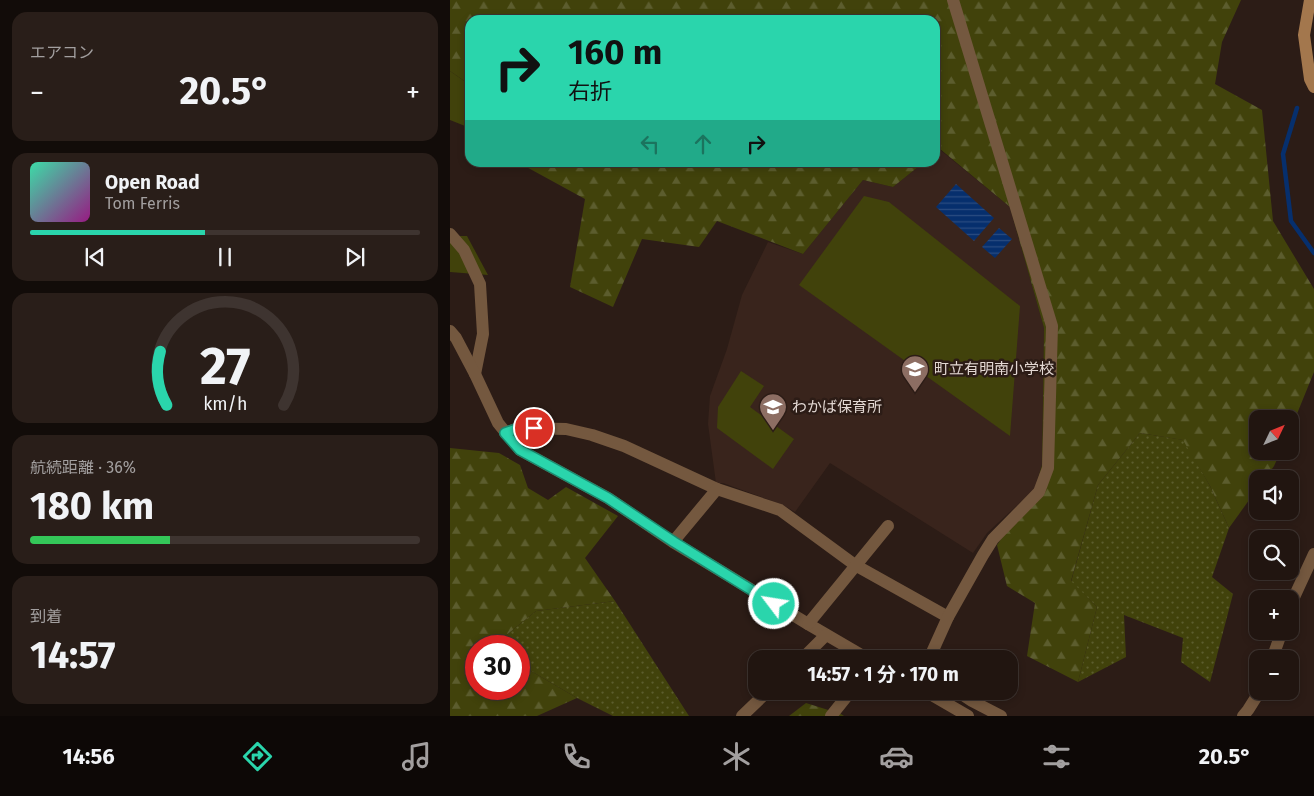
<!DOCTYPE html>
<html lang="ja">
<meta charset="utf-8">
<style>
:root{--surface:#211510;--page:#291e19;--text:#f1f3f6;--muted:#a29f9f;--line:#3e3430;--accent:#2ad5ac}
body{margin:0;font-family:"Fira Sans","Noto Sans JP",sans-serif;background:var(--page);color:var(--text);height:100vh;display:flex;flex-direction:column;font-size:19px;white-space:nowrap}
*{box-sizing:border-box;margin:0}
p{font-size:16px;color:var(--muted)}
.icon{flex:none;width:28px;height:28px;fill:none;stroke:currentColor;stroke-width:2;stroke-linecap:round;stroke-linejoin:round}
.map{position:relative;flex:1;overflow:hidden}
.details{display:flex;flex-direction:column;gap:12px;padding:12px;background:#120c09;width:450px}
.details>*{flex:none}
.guide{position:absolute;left:15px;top:15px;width:475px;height:152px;border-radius:15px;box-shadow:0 2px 8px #0003,0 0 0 1px var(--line);background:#2ad5ac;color:#111;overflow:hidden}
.needle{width:32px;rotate:47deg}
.tools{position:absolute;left:799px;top:410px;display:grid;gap:10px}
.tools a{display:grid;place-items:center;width:50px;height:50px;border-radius:10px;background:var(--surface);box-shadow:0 2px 8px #0003,0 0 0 1px var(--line);font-size:25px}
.speed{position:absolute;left:15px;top:635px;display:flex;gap:10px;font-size:25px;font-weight:700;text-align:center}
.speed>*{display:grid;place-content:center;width:65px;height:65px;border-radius:50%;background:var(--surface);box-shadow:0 2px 8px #0003,0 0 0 1px var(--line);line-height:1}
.speed .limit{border:8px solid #d22;background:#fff;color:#111}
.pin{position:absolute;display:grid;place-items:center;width:42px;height:42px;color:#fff;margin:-21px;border:2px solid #fff;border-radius:50%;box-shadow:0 1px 5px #0007}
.me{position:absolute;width:55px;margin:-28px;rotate:301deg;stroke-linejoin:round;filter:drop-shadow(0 0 4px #0008)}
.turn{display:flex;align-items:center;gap:18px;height:105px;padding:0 20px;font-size:22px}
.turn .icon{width:65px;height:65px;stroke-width:2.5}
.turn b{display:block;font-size:35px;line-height:42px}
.lanes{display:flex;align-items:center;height:48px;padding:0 20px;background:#0003;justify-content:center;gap:25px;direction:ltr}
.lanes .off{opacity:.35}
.big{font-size:38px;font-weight:700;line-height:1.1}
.details .tile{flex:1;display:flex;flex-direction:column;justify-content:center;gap:8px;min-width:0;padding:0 18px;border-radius:15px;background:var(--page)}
.details .dial{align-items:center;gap:0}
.dial svg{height:130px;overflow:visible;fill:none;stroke:var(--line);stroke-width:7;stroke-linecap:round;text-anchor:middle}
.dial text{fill:var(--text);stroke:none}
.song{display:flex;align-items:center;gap:15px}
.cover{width:60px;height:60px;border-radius:8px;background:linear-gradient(135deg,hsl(160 70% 55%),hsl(310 70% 35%))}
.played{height:5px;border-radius:2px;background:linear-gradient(90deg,var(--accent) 45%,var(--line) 45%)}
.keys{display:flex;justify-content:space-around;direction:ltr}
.heat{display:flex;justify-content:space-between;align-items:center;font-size:28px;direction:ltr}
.charge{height:8px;border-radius:4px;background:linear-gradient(90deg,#34c759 36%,var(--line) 0)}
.trip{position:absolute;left:298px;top:650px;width:270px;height:50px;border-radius:15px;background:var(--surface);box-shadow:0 2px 8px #0003,0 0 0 1px var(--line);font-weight:700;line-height:50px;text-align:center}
.dock{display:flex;height:80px;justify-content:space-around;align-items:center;background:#0d0806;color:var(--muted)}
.dock .icon{width:35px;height:35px}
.dock .on{color:var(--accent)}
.dock b{font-size:22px;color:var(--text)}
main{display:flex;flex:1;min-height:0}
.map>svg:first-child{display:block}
.built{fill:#39241c}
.grass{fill:url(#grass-dots)}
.forest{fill:url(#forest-firs)}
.green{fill:#41420b}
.water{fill:url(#water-rules)}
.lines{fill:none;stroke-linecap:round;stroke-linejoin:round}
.stream{stroke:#062f6d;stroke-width:4.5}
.street{stroke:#74583f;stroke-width:12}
.secondary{stroke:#a3774d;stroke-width:12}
.route-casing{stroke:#1b8a70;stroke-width:12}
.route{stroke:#2ad5ac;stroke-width:9}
.labels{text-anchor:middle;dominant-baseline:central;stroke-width:5;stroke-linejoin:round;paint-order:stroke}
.poi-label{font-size:15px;fill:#e3d8d3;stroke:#2c1c16;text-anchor:start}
</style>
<main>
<section class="details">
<div class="tile"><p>エアコン</p>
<div class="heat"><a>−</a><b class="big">20.5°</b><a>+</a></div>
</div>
<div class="tile">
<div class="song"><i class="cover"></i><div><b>Open Road</b><p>Tom Ferris</p></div></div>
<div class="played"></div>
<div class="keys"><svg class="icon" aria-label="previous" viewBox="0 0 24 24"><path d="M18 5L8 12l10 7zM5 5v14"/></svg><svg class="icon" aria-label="pause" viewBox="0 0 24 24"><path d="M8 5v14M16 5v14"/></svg><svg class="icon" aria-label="next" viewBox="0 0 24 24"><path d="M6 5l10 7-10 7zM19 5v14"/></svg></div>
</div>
<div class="tile dial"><svg viewBox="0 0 100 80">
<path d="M14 69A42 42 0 1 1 86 69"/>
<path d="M14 69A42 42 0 0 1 10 36" stroke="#2ad5ac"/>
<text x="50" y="56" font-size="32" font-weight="700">27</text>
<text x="50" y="72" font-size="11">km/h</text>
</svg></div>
<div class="tile"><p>航続距離 · 36%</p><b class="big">180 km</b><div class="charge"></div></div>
<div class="tile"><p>到着</p><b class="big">14:57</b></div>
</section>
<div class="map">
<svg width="864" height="716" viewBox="0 0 864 716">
<defs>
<pattern id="grass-dots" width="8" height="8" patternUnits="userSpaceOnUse" patternTransform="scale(1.25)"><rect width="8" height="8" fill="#41420b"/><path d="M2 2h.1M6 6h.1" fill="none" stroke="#5c5d2e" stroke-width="1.8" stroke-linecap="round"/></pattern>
<pattern id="forest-firs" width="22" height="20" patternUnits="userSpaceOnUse" patternTransform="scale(1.25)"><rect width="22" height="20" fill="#41420b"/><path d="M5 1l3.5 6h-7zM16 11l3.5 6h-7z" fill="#5c5d2e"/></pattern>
<pattern id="water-rules" width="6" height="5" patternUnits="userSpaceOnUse" patternTransform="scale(1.25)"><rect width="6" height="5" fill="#062f6d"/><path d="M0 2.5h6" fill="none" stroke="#2a4c81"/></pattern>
</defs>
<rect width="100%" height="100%" fill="#2c1c16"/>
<polygon class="built" points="489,149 560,207 594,328 592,465 585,489 537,533 523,553 380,463 345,512 333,505 273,483 266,483 258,424 260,396 277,349 292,295 318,242 353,254 413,180 443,187 473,163 485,162 485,152"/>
<g class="grass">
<polygon points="690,433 734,440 760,486 779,528 762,577 783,594 760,682 731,662 733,638 674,615 676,657 628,682 647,607 621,582 648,485"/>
<polygon points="165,601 239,716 163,716 127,698 69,664 69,646 43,646 86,611"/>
</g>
<g class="forest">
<polygon points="0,0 791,0 772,42 765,84 812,110 823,221 864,289 864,372 840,431 840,419 808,419 808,451 831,451 824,466 815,479 808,479 807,489 779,528 760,486 733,440 690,433 648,485 621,581 647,607 628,682 577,656 585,603 557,586 547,545 585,489 592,465 594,328 560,207 490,149 485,152 485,20 20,20 20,85 0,71"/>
<polygon points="71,163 71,162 473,163 443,187 413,180 353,254 267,221 249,247 192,239 163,307 120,287 135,199 71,164"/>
<polygon points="0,448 49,453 70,465 78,488 98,500 116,487 168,516 135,558 165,601 86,611 43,646 26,646 26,689 69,689 69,664 127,698 87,716 0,716"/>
<polygon points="356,703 391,714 394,716 339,716"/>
</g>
<g class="green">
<polygon points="0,71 20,85 20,128 0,120"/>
<polygon points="414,196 439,202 570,306 560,436 349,285"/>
<polygon points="0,236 17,236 38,275 0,272"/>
<polygon points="291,371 314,386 300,407 344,439 323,469 267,428 268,407"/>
</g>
<g class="water">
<polygon points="506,184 544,218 524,241 486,207"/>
<polygon points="549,228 562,239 545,258 532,247"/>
</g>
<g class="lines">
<polyline class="stream" points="847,108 833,154 841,221 864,253"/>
<g class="street">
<polyline points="0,234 14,250 30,284 33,334 25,374"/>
<polyline points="0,331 6,338 25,374 48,423 70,450 158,498 223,542 358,624 418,659"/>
<polyline points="55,433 69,428 116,429 142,435 174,446 267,489 330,510 405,565 498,617"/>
<polyline points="223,542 267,489"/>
<polyline points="840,606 864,554"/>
<polyline points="358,624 438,526"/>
<polyline points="352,659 376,635"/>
<polyline points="479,659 498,617 533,555 543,539 589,492 598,468 602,326 503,0"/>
<polyline points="822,659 832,631"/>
<polyline points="475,691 518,716"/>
<polyline points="507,691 522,701 551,716"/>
<polyline points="292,716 318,691"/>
<polyline points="381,716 401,691"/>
<polyline points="793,716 798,710 810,691"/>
</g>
<polyline class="secondary" points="860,0 854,35 860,79 864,87"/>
</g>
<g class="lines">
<g class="route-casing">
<polyline id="route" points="84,428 69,428 55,433 70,450 158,498 224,542 324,604"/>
</g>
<use href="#route" class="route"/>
</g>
<defs>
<g id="school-pin" transform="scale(1.4375)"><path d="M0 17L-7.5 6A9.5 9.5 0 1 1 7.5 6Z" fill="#8d6e63" stroke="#2c1c16"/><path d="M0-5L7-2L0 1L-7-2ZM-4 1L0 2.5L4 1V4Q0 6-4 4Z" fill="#fff"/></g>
</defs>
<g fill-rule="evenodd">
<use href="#school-pin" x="465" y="369"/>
<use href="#school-pin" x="323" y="407"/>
</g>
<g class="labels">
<g class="poi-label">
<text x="484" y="369">町立有明南小学校</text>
<text x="342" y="407">わかば保育所</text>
</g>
</g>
</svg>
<div class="tools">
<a><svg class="needle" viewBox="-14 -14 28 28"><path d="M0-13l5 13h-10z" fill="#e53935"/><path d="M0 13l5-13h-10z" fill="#a29f9f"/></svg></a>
<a><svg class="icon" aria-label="sound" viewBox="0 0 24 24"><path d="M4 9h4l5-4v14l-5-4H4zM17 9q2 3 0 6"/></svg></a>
<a><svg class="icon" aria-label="search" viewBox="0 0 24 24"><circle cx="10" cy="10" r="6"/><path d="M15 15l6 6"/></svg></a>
<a>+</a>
<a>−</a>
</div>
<div class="speed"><div class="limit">30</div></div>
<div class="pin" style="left:84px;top:428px;background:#d93025"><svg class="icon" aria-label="arrive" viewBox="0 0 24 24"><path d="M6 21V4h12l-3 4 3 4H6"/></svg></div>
<svg class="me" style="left:324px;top:604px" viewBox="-20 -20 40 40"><circle r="17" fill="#2ad5ac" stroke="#fff" stroke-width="3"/><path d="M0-11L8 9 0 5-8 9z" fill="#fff"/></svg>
<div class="trip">14:57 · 1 分 · 170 m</div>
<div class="guide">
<div class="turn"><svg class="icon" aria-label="right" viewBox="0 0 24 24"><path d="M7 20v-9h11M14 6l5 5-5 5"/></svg><div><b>160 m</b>右折</div></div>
<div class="lanes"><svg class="icon off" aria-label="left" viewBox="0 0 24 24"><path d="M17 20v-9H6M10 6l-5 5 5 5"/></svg><svg class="icon off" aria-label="ahead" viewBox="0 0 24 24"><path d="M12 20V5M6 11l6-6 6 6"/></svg><svg class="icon" aria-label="right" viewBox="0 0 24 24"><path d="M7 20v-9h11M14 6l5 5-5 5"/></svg></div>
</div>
</div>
</main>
<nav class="dock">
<b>14:56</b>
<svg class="icon on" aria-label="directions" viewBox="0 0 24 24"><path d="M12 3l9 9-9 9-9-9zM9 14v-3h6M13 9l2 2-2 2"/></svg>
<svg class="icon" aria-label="music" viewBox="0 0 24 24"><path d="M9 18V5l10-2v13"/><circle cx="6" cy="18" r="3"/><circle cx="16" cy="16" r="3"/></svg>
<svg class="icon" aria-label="phone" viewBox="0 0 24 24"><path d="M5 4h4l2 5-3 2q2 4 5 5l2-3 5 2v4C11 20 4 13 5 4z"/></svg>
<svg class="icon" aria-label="climate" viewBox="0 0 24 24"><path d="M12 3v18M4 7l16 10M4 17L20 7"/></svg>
<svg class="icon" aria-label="car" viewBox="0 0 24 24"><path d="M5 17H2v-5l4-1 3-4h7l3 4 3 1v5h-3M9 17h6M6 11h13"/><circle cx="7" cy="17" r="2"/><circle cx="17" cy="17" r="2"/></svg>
<svg class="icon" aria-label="filters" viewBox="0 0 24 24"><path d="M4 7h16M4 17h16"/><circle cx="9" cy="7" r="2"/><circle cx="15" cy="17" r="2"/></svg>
<b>20.5°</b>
</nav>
